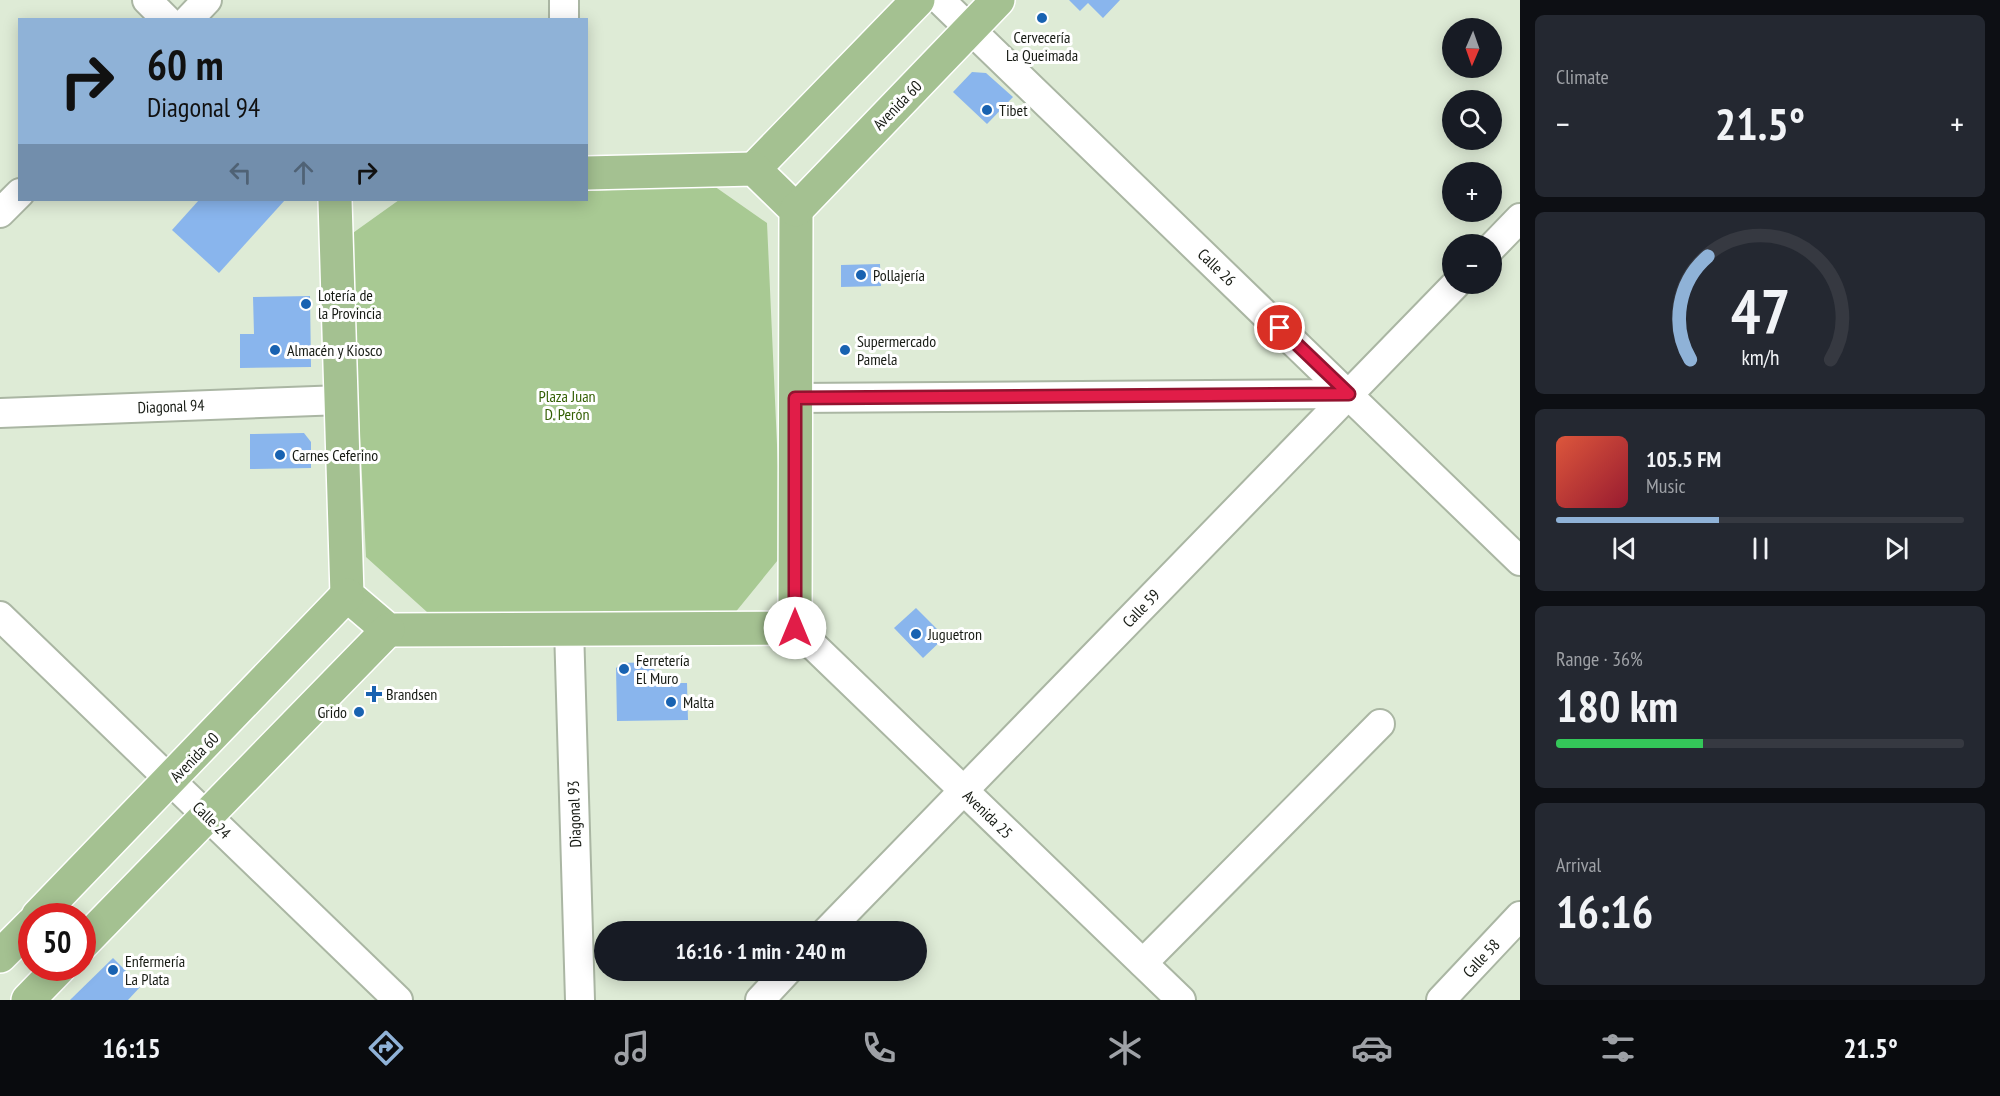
<!DOCTYPE html>
<meta charset="utf-8">
<style>
:root{--surface:#171b24;--page:#242831;--text:#f1f3f6;--muted:#9ea1a6;--line:#363941;--accent:#8fb2d7}
body{margin:0;font-family:"PT Sans Narrow",sans-serif;background:var(--page);color:var(--text);height:100vh;display:flex;flex-direction:column;font-size:22px;white-space:nowrap}
*{box-sizing:border-box;margin:0}
p{font-size:20px;color:var(--muted)}
.icon{flex:none;width:33px;height:33px;fill:none;stroke:currentColor;stroke-width:2;stroke-linecap:round;stroke-linejoin:round}
.map{position:relative;flex:1;overflow:hidden}
.drawer{display:flex;flex-direction:column;gap:15px;padding:15px;background:#0d0f14;width:480px}
.drawer>*{flex:none}
.top-card{position:absolute;left:18px;top:18px;width:570px;height:183px;border-radius:0px;box-shadow:0 3px 15px #0003;background:#8fb2d7;color:#111;overflow:hidden}
.needle{width:39px;rotate:182deg}
.fabs{position:absolute;left:1442px;top:18px;display:grid;gap:12px}
.fabs a{display:grid;place-items:center;width:60px;height:60px;border-radius:50%;background:var(--surface);box-shadow:0 3px 15px #0003;font-size:30px}
.speed{position:absolute;left:18px;top:903px;display:flex;gap:12px;font-size:30px;font-weight:700;text-align:center}
.speed>*{display:grid;place-content:center;width:78px;height:78px;border-radius:50%;background:var(--surface);box-shadow:0 3px 15px #0003;line-height:1}
.speed .limit{border:9px solid #d22;background:#fff;color:#111}
.pin{position:absolute;display:grid;place-items:center;width:51px;height:51px;color:#fff;margin:-26px;border:3px solid #fff;border-radius:50%;box-shadow:0 2px 6px #0007}
.me{position:absolute;width:66px;margin:-33px;rotate:0deg;stroke-linejoin:round;filter:drop-shadow(0 0 4px #0008)}
.turn{display:flex;align-items:center;gap:21px;height:126px;padding:0 30px;font-size:27px}
.turn .icon{width:78px;height:78px;stroke-width:2.5}
.turn b{display:block;font-size:42px;line-height:51px}
.lanes{display:flex;align-items:center;height:57px;padding:0 30px;background:#0003;justify-content:center;gap:30px;direction:ltr}
.lanes .off{opacity:.35}
.big{font-size:45px;font-weight:700;line-height:1.1}
.drawer .widget{flex:1;display:flex;flex-direction:column;justify-content:center;gap:9px;min-width:0;padding:0 21px;border-radius:9px;background:var(--page)}
.drawer .dial{align-items:center;gap:0}
.dial svg{height:156px;overflow:visible;fill:none;stroke:var(--line);stroke-width:7;stroke-linecap:round;text-anchor:middle}
.dial text{fill:var(--text);stroke:none}
.song{display:flex;align-items:center;gap:18px}
.cover{width:72px;height:72px;border-radius:9px;background:linear-gradient(135deg,hsl(10 70% 55%),hsl(350 70% 35%))}
.played{height:6px;border-radius:3px;background:linear-gradient(90deg,var(--accent) 40%,var(--line) 40%)}
.keys{display:flex;justify-content:space-around;direction:ltr}
.heat{display:flex;justify-content:space-between;align-items:center;font-size:33px;direction:ltr}
.charge{height:9px;border-radius:4px;background:linear-gradient(90deg,#34c759 36%,var(--line) 0)}
.trip{position:absolute;left:594px;top:921px;width:333px;height:60px;border-radius:30px;background:var(--surface);box-shadow:0 3px 15px #0003;font-weight:700;line-height:60px;text-align:center}
.dock{display:flex;height:96px;justify-content:space-around;align-items:center;background:#090b0e;color:var(--muted)}
.dock .icon{width:42px;height:42px}
.dock .selected{color:var(--accent)}
.dock b{font-size:27px;color:var(--text)}
main{display:flex;flex:1;min-height:0}
.map>svg:first-child{display:block}
.green{fill:#a8c993}
.building{fill:#89b5ed}
.lines{fill:none;stroke-linecap:round;stroke-linejoin:round}
.minor-casing{stroke:#aab6a3;stroke-width:32}
.major-casing{stroke:#fff;stroke-width:36}
.minor{stroke:#fff;stroke-width:28}
.major{stroke:#a4c191;stroke-width:33}
.route-casing{stroke:#92132f;stroke-width:15}
.route{stroke:#e11d48;stroke-width:10}
.poi-dot{fill:#1862b1;stroke:#fff;stroke-width:2}
.labels{text-anchor:middle;dominant-baseline:central;stroke-width:6;stroke-linejoin:round;paint-order:stroke}
.poi-label{font-size:16px;fill:#171b14;stroke:#fff;text-anchor:start}
.street-label{font-size:16px;fill:#171b14;stroke:#fff}
.park-label{font-size:16px;fill:#335f03;stroke:#fff}
</style>
<main>
<div class="map">
<svg width="1520" height="1000" viewBox="0 0 1520 1000">
<rect width="100%" height="100%" fill="#deebd6"/>
<polygon class="green" points="714,186 767,223 782,555 734,614 427,612 366,557 350,235 399,200 586,200 587,191"/>
<g class="building">
<polygon points="1069,0 1120,0 1103,18 1088,3 1080,11"/>
<polygon points="972,72 986,73 1013,97 987,124 953,92"/>
<polygon points="199,200 285,200 219,273 172,230"/>
<polygon points="880,264 881,286 841,287 841,265"/>
<polygon points="310,296 311,367 240,368 240,334 254,334 253,297"/>
<polygon points="304,433 311,442 311,468 250,469 250,434"/>
<polygon points="916,608 945,637 923,658 894,628"/>
<polygon points="654,662 655,683 687,683 688,720 617,721 616,668 622,663"/>
<polygon points="113,958 141,986 128,1000 70,1000"/>
</g>
<g class="lines">
<g class="minor-casing">
<g id="minor">
<polyline points="147,0 167,20"/>
<polyline points="564,0 564,20"/>
<polyline points="940,0 1520,561"/>
<polyline points="188,20 207,0"/>
<polyline points="0,213 20,193"/>
<polyline points="1491,248 1520,218"/>
<polyline points="795,398 1349,394"/>
<polyline points="0,413 342,400"/>
<polyline points="0,616 398,1000"/>
<polyline points="569,628 580,1000"/>
<polyline points="795,628 1181,1000"/>
<polyline points="826,932 1456,284"/>
<polyline points="1143,963 1380,724"/>
<polyline points="760,1000 788,970"/>
<polyline points="1441,1000 1520,916"/>
</g>
</g>
<g class="major-casing">
<g id="major">
<polyline points="754,169 918,0"/>
<polyline points="335,200 347,595 388,630 795,628 796,210 754,169 586,173"/>
<polyline points="796,210 998,0"/>
<polyline points="38,916 347,595"/>
<polyline points="82,944 388,630"/>
<polyline points="0,956 32,924"/>
<polyline points="28,1000 59,968"/>
</g>
</g>
<use href="#minor" class="minor"/>
<use href="#major" class="major"/>
</g>
<g class="lines">
<g class="route-casing">
<polyline id="route" points="795,628 795,398 1349,394 1280,328"/>
</g>
<use href="#route" class="route"/>
</g>
<g class="poi-dot">
<circle cx="1042" cy="18" r="6"/>
<circle cx="987" cy="110" r="6"/>
<circle cx="861" cy="275" r="6"/>
<circle cx="306" cy="304" r="6"/>
<circle cx="275" cy="350" r="6"/>
<circle cx="845" cy="350" r="6"/>
<circle cx="280" cy="455" r="6"/>
<circle cx="916" cy="634" r="6"/>
<circle cx="624" cy="669" r="6"/>
<path d="M371 685h6v6h6v6h-6v6h-6v-6h-6v-6h6z"/>
<circle cx="671" cy="702" r="6"/>
<circle cx="359" cy="712" r="6"/>
<circle cx="113" cy="970" r="6"/>
</g>
<g class="labels">
<g class="poi-label">
<text x="1042" y="37" text-anchor="middle">Cervecería<tspan x="1042" dy="18">La Queimada</tspan></text>
<text x="999" y="110">Tibet</text>
<text x="873" y="275">Pollajería</text>
<text x="318" y="295">Lotería de<tspan x="318" dy="18">la Provincia</tspan></text>
<text x="857" y="341">Supermercado<tspan x="857" dy="18">Pamela</tspan></text>
<text x="287" y="350">Almacén y Kiosco</text>
<text x="292" y="455">Carnes Ceferino</text>
<text x="928" y="634">Juguetron</text>
<text x="636" y="660">Ferretería<tspan x="636" dy="18">El Muro</tspan></text>
<text x="386" y="694">Brandsen</text>
<text x="683" y="702">Malta</text>
<text x="347" y="712" text-anchor="end">Grido</text>
<text x="125" y="961">Enfermería<tspan x="125" dy="18">La Plata</tspan></text>
</g>
<g class="street-label">
<text transform="translate(897 105) rotate(-46)">Avenida 60</text>
<text transform="translate(1217 267) rotate(44)">Calle 26</text>
<text transform="translate(171 406) rotate(-2)">Diagonal 94</text>
<text transform="translate(1141 608) rotate(-46)">Calle 59</text>
<text transform="translate(194 757) rotate(-46)">Avenida 60</text>
<text transform="translate(574 814) rotate(-92)">Diagonal 93</text>
<text transform="translate(988 814) rotate(44)">Avenida 25</text>
<text transform="translate(212 820) rotate(44)">Calle 24</text>
<text transform="translate(1481 958) rotate(-47)">Calle 58</text>
</g>
<g class="park-label">
<text x="567" y="396">Plaza Juan<tspan x="567" dy="18">D. Perón</tspan></text>
</g>
</g>
</svg>
<div class="fabs">
<a><svg class="needle" viewBox="-14 -14 28 28"><path d="M0-13l5 13h-10z" fill="#e53935"/><path d="M0 13l5-13h-10z" fill="#9ea1a6"/></svg></a>
<a><svg class="icon" aria-label="search" viewBox="0 0 24 24"><circle cx="10" cy="10" r="6"/><path d="M15 15l6 6"/></svg></a>
<a>+</a>
<a>−</a>
</div>
<div class="speed"><div class="limit">50</div></div>
<div class="pin" style="left:1280px;top:328px;background:#d93025"><svg class="icon" aria-label="arrive" viewBox="0 0 24 24"><path d="M6 21V4h12l-3 4 3 4H6"/></svg></div>
<svg class="me" style="left:795px;top:628px" viewBox="-20 -20 40 40"><circle r="19" fill="#fff"/><path d="M0-13L10 11 0 6-10 11z" fill="#e11d48"/></svg>
<div class="trip">16:16 · 1 min · 240 m</div>
<div class="top-card">
<div class="turn"><svg class="icon" aria-label="right" viewBox="0 0 24 24"><path d="M7 20v-9h11M14 6l5 5-5 5"/></svg><div><b>60 m</b>Diagonal 94</div></div>
<div class="lanes"><svg class="icon off" aria-label="left" viewBox="0 0 24 24"><path d="M17 20v-9H6M10 6l-5 5 5 5"/></svg><svg class="icon off" aria-label="ahead" viewBox="0 0 24 24"><path d="M12 20V5M6 11l6-6 6 6"/></svg><svg class="icon" aria-label="right" viewBox="0 0 24 24"><path d="M7 20v-9h11M14 6l5 5-5 5"/></svg></div>
</div>
</div>
<section class="drawer">
<div class="widget"><p>Climate</p>
<div class="heat"><a>−</a><b class="big">21.5°</b><a>+</a></div>
</div>
<div class="widget dial"><svg viewBox="0 0 100 80">
<path d="M14 69A42 42 0 1 1 86 69"/>
<path d="M14 69A42 42 0 0 1 23 16" stroke="#8fb2d7"/>
<text x="50" y="56" font-size="32" font-weight="700">47</text>
<text x="50" y="72" font-size="11">km/h</text>
</svg></div>
<div class="widget">
<div class="song"><i class="cover"></i><div><b>105.5 FM</b><p>Music</p></div></div>
<div class="played"></div>
<div class="keys"><svg class="icon" aria-label="previous" viewBox="0 0 24 24"><path d="M18 5L8 12l10 7zM5 5v14"/></svg><svg class="icon" aria-label="pause" viewBox="0 0 24 24"><path d="M8 5v14M16 5v14"/></svg><svg class="icon" aria-label="next" viewBox="0 0 24 24"><path d="M6 5l10 7-10 7zM19 5v14"/></svg></div>
</div>
<div class="widget"><p>Range · 36%</p><b class="big">180 km</b><div class="charge"></div></div>
<div class="widget"><p>Arrival</p><b class="big">16:16</b></div>
</section>
</main>
<nav class="dock">
<b>16:15</b>
<svg class="icon selected" aria-label="directions" viewBox="0 0 24 24"><path d="M12 3l9 9-9 9-9-9zM9 14v-3h6M13 9l2 2-2 2"/></svg>
<svg class="icon" aria-label="music" viewBox="0 0 24 24"><path d="M9 18V5l10-2v13"/><circle cx="6" cy="18" r="3"/><circle cx="16" cy="16" r="3"/></svg>
<svg class="icon" aria-label="phone" viewBox="0 0 24 24"><path d="M5 4h4l2 5-3 2q2 4 5 5l2-3 5 2v4C11 20 4 13 5 4z"/></svg>
<svg class="icon" aria-label="climate" viewBox="0 0 24 24"><path d="M12 3v18M4 7l16 10M4 17L20 7"/></svg>
<svg class="icon" aria-label="car" viewBox="0 0 24 24"><path d="M5 17H2v-5l4-1 3-4h7l3 4 3 1v5h-3M9 17h6M6 11h13"/><circle cx="7" cy="17" r="2"/><circle cx="17" cy="17" r="2"/></svg>
<svg class="icon" aria-label="filters" viewBox="0 0 24 24"><path d="M4 7h16M4 17h16"/><circle cx="9" cy="7" r="2"/><circle cx="15" cy="17" r="2"/></svg>
<b>21.5°</b>
</nav>
